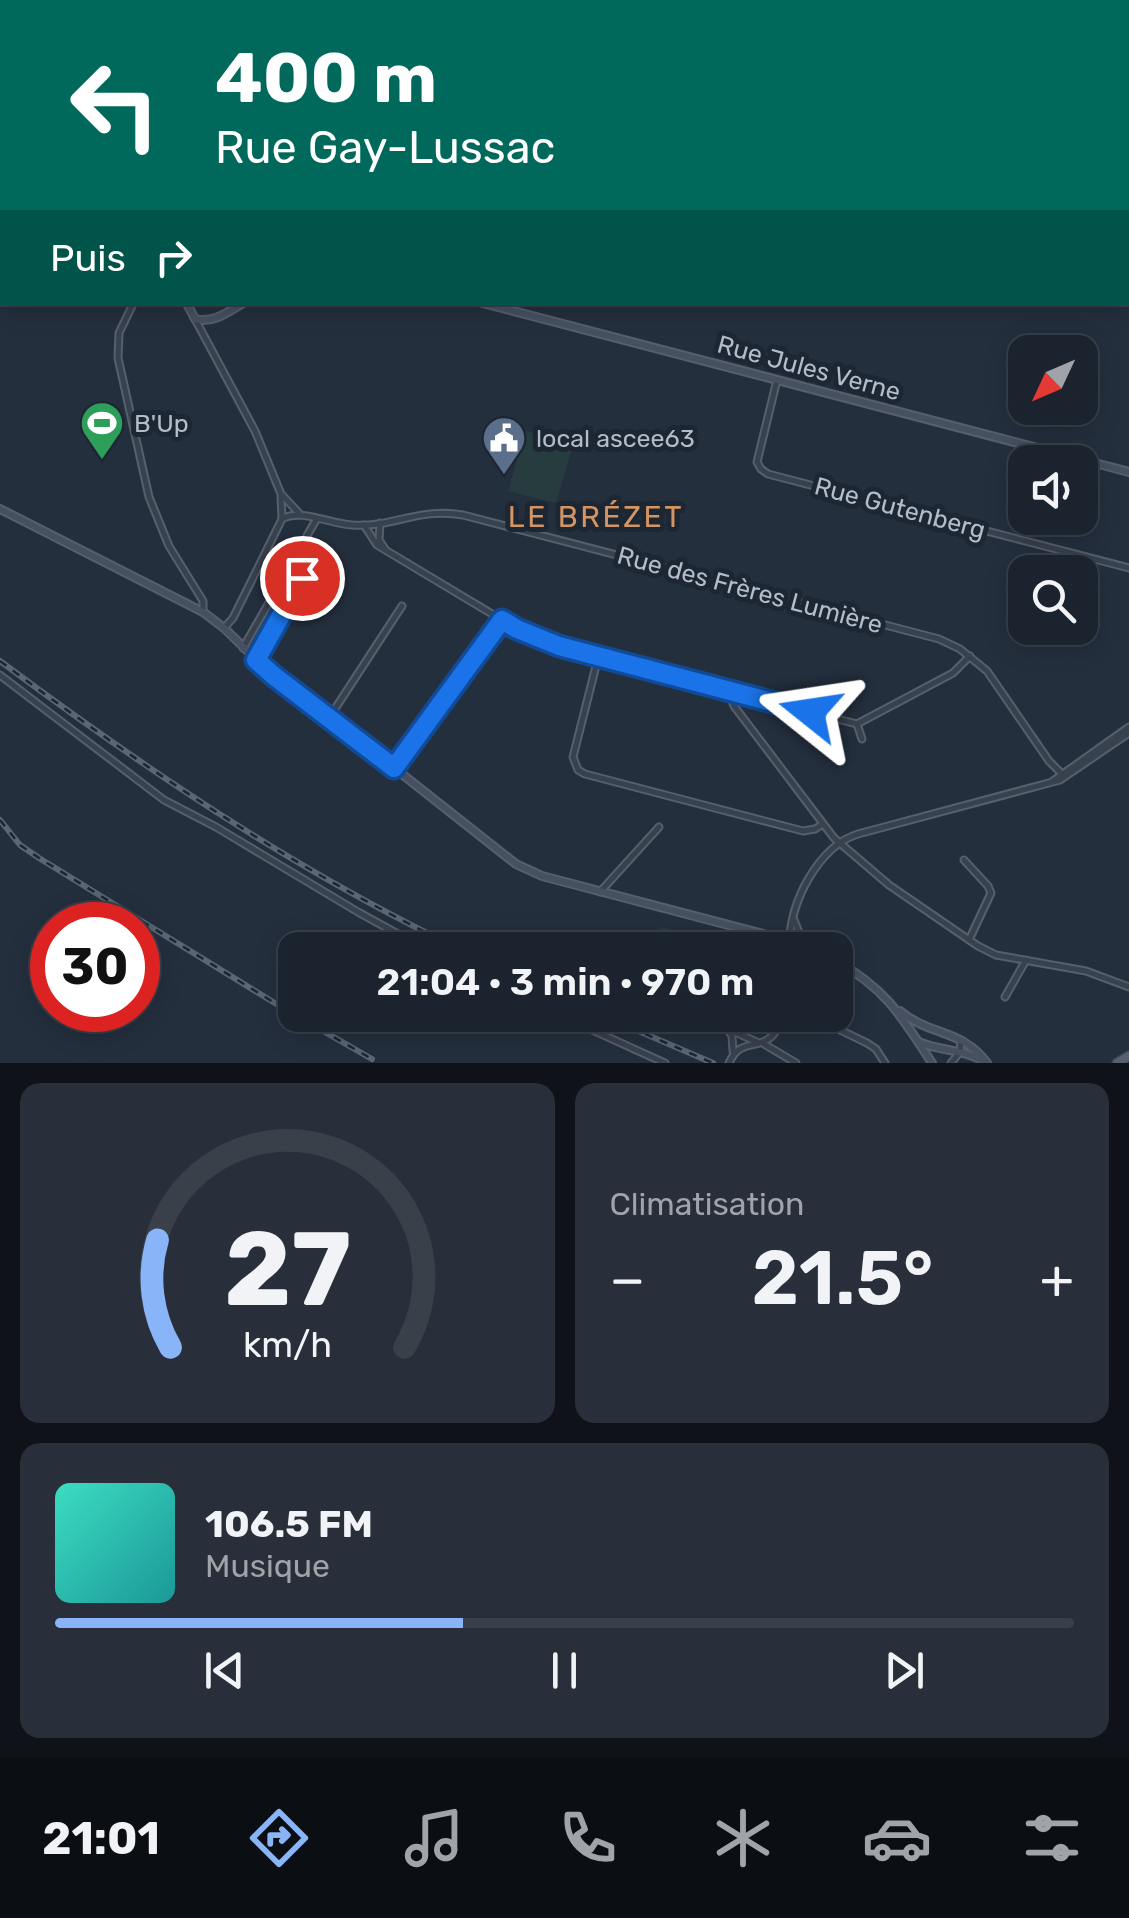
<!DOCTYPE html>
<html lang="fr">
<meta charset="utf-8">
<style>
:root{--surface:#1b232e;--page:#282f3a;--text:#f1f3f6;--muted:#a0a4aa;--line:#39404a;--accent:#8ab4f8}
body{margin:0;font-family:Rubik,sans-serif;background:var(--page);color:var(--text);height:100vh;display:flex;flex-direction:column;font-size:38px;white-space:nowrap}
*{box-sizing:border-box;margin:0}
p{font-size:32px;color:var(--muted)}
.icon{flex:none;width:55px;height:55px;fill:none;stroke:currentColor;stroke-width:2;stroke-linecap:round;stroke-linejoin:round}
.map{position:relative;height:1063px;overflow:hidden}
.details{display:flex;flex-direction:column;gap:20px;padding:20px;background:#0f1319;flex:1}
.details>*{flex:none}
.top-card{position:absolute;left:0px;top:0px;width:1130px;height:305px;box-shadow:0 5px 25px #0003,0 0 0 2px var(--line);background:#00695c;color:#fff;overflow:hidden}
.needle{width:65px;rotate:226deg}
.controls{position:absolute;left:1008px;top:335px;display:grid;gap:20px}
.controls a{display:grid;place-items:center;width:90px;height:90px;border-radius:20px;background:var(--surface);box-shadow:0 5px 25px #0003,0 0 0 2px var(--line);font-size:50px}
.speed{position:absolute;left:30px;top:902px;display:flex;gap:20px;font-size:50px;font-weight:700;text-align:center}
.speed>*{display:grid;place-content:center;width:130px;height:130px;border-radius:50%;background:var(--surface);box-shadow:0 5px 25px #0003,0 0 0 2px var(--line);line-height:1}
.speed .limit{border:15px solid #d22;background:#fff;color:#111}
.pin{position:absolute;display:grid;place-items:center;width:85px;height:85px;color:#fff;margin:-42px;border:5px solid #fff;border-radius:50%;box-shadow:0 2px 10px #0007}
.me{position:absolute;width:110px;margin:-55px;rotate:285deg;stroke-linejoin:round;filter:drop-shadow(0 0 8px #0008)}
.turn{display:flex;align-items:center;gap:35px;height:210px;padding:0 50px;font-size:45px}
.turn .icon{width:130px;height:130px;stroke-width:2.5}
.turn b{display:block;font-size:70px;line-height:85px}
.then{display:flex;align-items:center;height:95px;padding:0 50px;background:#0003;gap:20px;font-size:38px}
.big{font-size:75px;font-weight:600;line-height:1.1}
.details .card{flex:1;display:flex;flex-direction:column;justify-content:center;gap:15px;min-width:0;padding:0 35px;border-radius:20px;background:var(--page)}
.details .dial{align-items:center;gap:0}
.dial svg{height:260px;overflow:visible;fill:none;stroke:var(--line);stroke-width:7;stroke-linecap:round;text-anchor:middle}
.dial text{fill:var(--text);stroke:none}
.song{display:flex;align-items:center;gap:30px}
.cover{width:120px;height:120px;border-radius:15px;background:linear-gradient(135deg,hsl(170 70% 55%),hsl(180 70% 35%))}
.played{height:10px;border-radius:5px;background:linear-gradient(90deg,var(--accent) 40%,var(--line) 40%)}
.keys{display:flex;justify-content:space-around;direction:ltr}
.heat{display:flex;justify-content:space-between;align-items:center;font-size:55px;direction:ltr}
.details .tiles{flex:1;display:grid;gap:20px;grid-template-columns:1fr 1fr}
.card:last-child{grid-column:span 2}
.trip{position:absolute;left:278px;top:932px;width:575px;height:100px;border-radius:20px;background:var(--surface);box-shadow:0 5px 25px #0003,0 0 0 2px var(--line);font-weight:600;line-height:100px;text-align:center}
.menu{display:flex;height:160px;justify-content:space-around;align-items:center;background:#0b0e12;color:var(--muted)}
.menu .icon{width:70px;height:70px}
.menu .selected{color:var(--accent)}
.menu b{font-size:45px;color:var(--text)}
.map>svg:first-child{display:block}
.green{fill:#263c3f}
.lines{fill:none;stroke-linecap:round;stroke-linejoin:round}
.minor-casing{stroke:#565f6c;stroke-width:9}
.tertiary-casing{stroke:#565f6c;stroke-width:9}
.secondary-casing{stroke:#565f6c;stroke-width:10}
.primary-casing{stroke:#414a57;stroke-width:11}
.trunk-casing{stroke:#434c59;stroke-width:12}
.motorway-casing{stroke:#434c59;stroke-width:12}
.minor{stroke:#38414e;stroke-width:5}
.tertiary{stroke:#38414e;stroke-width:5}
.secondary{stroke:#465061;stroke-width:6}
.primary{stroke:#56606e;stroke-width:8}
.trunk{stroke:#656462;stroke-width:9}
.motorway{stroke:#746855;stroke-width:9}
.rail-casing{stroke:#5a6575;stroke-width:6}
.rail{stroke:#1d2633;stroke-width:2.5;stroke-dasharray:8;stroke-linecap:butt}
.route-casing{stroke:#114b97;stroke-width:25}
.route{stroke:#1a73e8;stroke-width:18}
.labels{text-anchor:middle;dominant-baseline:central;stroke-width:10;stroke-linejoin:round;paint-order:stroke}
.street-label{font-size:25px;fill:#b4bcc9;stroke:#1d2633}
.poi-label{font-size:25px;fill:#b4bcc9;stroke:#1d2633;text-anchor:start}
.quarter-label{font-size:30px;letter-spacing:2.5px;fill:#d59563;stroke:#1d2633}
</style>
<div class="map">
<svg width="1129" height="1063" viewBox="0 0 1129 1063">
<rect width="100%" height="100%" fill="#242f3e"/>
<g class="green">
<polygon points="526,431 573,445 556,503 508,491"/>
<polygon points="660,927 738,947 737,950 655,950"/>
</g>
<g class="lines">
<g class="minor-casing">
<g id="minor">
<polyline points="317,2 318,0"/>
<polyline points="702,2 709,0"/>
<polyline points="0,128 2,127"/>
<polyline points="195,319 255,431 281,494 299,513"/>
<polyline points="777,380 757,462 761,469 768,474 1129,568"/>
<path d="M282,519C300,508 330,524 352,525C392,528 419,507 463,515L939,639L960,649L987,671L1049,761L1061,773"/>
<polyline points="380,523 379,540 385,549"/>
<polyline points="364,525 377,545 517,629 559,647 598,658 857,724 953,673 970,656"/>
<polyline points="224,628 233,618 282,519 281,497"/>
<polyline points="243,648 316,520"/>
<polyline points="598,658 573,757 578,770 585,774 803,831 815,829 823,824"/>
<polyline points="256,660 302,578"/>
<polyline points="0,675 164,800 216,827 358,912 427,950"/>
<polyline points="728,691 734,706 834,838 889,885 978,946 996,955 1086,971 1129,987"/>
<polyline points="329,718 402,606"/>
<polyline points="857,724 862,739"/>
<polyline points="394,768 502,620"/>
<polyline points="1053,781 1129,727"/>
<polyline points="964,860 988,886 991,893 969,940"/>
<polyline points="600,892 659,827"/>
<polyline points="794,920 805,947"/>
<path d="M790,942C789,903 819,846 858,834L1060,780L1129,733"/>
<polyline points="1005,997 1026,960"/>
<polyline points="559,1015 665,1063"/>
<polyline points="697,1015 757,1042"/>
<polyline points="809,1015 867,1043 876,1049 885,1063"/>
<polyline points="727,1029 732,1036 733,1051"/>
<polyline points="764,1044 796,1063"/>
<path d="M729,1063C740,1038 757,1050 771,1037C777,1032 781,1022 785,1015"/>
<polyline points="951,1063 960,1052 961,1040"/>
</g>
</g>
<g class="tertiary-casing">
<g id="tertiary">
<polyline points="943,0 945,2"/>
<polyline points="949,0 951,2"/>
<polyline points="134,302 119,333 118,358 149,497 169,546 203,601 203,612"/>
</g>
</g>
<g class="secondary-casing">
<g id="secondary">
<polyline points="0,275 2,275"/>
<polyline points="0,282 2,282"/>
<path d="M186,302L195,319C214,324 229,311 245,302"/>
<polyline points="479,302 1129,472"/>
<polyline points="0,509 203,612 224,628 274,677 374,752 516,864 542,876 782,939 814,950"/>
<path d="M835,960C887,990 900,1014 932,1063"/>
<path d="M900,1011C930,1036 962,1029 987,1063"/>
<path d="M919,1042C939,1051 963,1049 983,1061"/>
</g>
</g>
<g class="primary-casing">
<g id="primary">
<polyline points="227,0 228,2"/>
<polyline points="244,2 244,0"/>
<polyline points="1128,187 1129,188"/>
<polyline points="1128,203 1129,204"/>
<polyline points="1117,1063 1129,1056"/>
</g>
</g>
<g class="trunk-casing">
<polyline id="trunk" points="1128,33 1129,32"/>
</g>
<g class="motorway-casing">
<g id="motorway">
<polyline points="20,2 25,0"/>
<polyline points="46,2 51,0"/>
<polyline points="254,2 255,0"/>
<polyline points="0,9 2,7"/>
<polyline points="0,24 2,23"/>
</g>
</g>
<use href="#minor" class="minor"/>
<use href="#tertiary" class="tertiary"/>
<use href="#secondary" class="secondary"/>
<use href="#primary" class="primary"/>
<use href="#trunk" class="trunk"/>
<use href="#motorway" class="motorway"/>
<g class="rail-casing">
<g id="rail">
<path d="M0,661C145,769 298,872 462,950"/>
<polyline points="0,820 20,845 39,858 283,1008 372,1059"/>
<polyline points="601,1015 713,1063"/>
</g>
</g>
<use href="#rail" class="rail"/>
</g>
<g class="lines">
<g class="route-casing">
<polyline id="route" points="302,578 256,660 274,676 394,768 502,620 517,629 559,646 810,712"/>
</g>
<use href="#route" class="route"/>
</g>
<defs>
<g id="stadium-pin" transform="scale(2.25)"><path d="M0 17L-7.5 6A9.5 9.5 0 1 1 7.5 6Z" fill="#2e9e5b" stroke="#1d2633"/><path d="M0-5a6.5 5 0 1 0 0 10a6.5 5 0 1 0 0-10ZM-3.5-1.8h7v3.6h-7Z" fill="#fff"/></g>
<g id="civic-pin" transform="scale(2.25)"><path d="M0 17L-7.5 6A9.5 9.5 0 1 1 7.5 6Z" fill="#5c6f8a" stroke="#1d2633"/><path d="M-.6-6.5H3V-4.5H.6V-3L4-1V1h2V6H-6V1h2V-1L-.6-3ZM-1.2 2.5V6h2.4V2.5Z" fill="#fff"/></g>
</defs>
<g fill-rule="evenodd">
<use href="#stadium-pin" x="102" y="423"/>
<use href="#civic-pin" x="504" y="438"/>
</g>
<g class="labels">
<g class="street-label">
<text transform="translate(809 368) rotate(15)">Rue Jules Verne</text>
<text transform="translate(900 508) rotate(15)">Rue Gutenberg</text>
<text transform="translate(750 590) rotate(15)">Rue des Frères Lumière</text>
</g>
<g class="poi-label">
<text x="134" y="423">B'Up</text>
<text x="536" y="438">local ascee63</text>
</g>
<g class="quarter-label">
<text x="596" y="517">LE BRÉZET</text>
</g>
</g>
</svg>
<div class="controls">
<a><svg class="needle" viewBox="-14 -14 28 28"><path d="M0-13l5 13h-10z" fill="#e53935"/><path d="M0 13l5-13h-10z" fill="#a0a4aa"/></svg></a>
<a><svg class="icon" aria-label="sound" viewBox="0 0 24 24"><path d="M4 9h4l5-4v14l-5-4H4zM17 9q2 3 0 6"/></svg></a>
<a><svg class="icon" aria-label="search" viewBox="0 0 24 24"><circle cx="10" cy="10" r="6"/><path d="M15 15l6 6"/></svg></a>
</div>
<div class="speed"><div class="limit">30</div></div>
<div class="pin" style="left:302px;top:578px;background:#d93025"><svg class="icon" aria-label="arrive" viewBox="0 0 24 24"><path d="M6 21V4h12l-3 4 3 4H6"/></svg></div>
<svg class="me" style="left:810px;top:712px" viewBox="-20 -20 40 40"><path d="M0-17L14 15 0 8-14 15z" fill="#1a73e8" stroke="#fff" stroke-width="4"/></svg>
<div class="trip">21:04 · 3 min · 970 m</div>
<div class="top-card">
<div class="turn"><svg class="icon" aria-label="left" viewBox="0 0 24 24"><path d="M17 20v-9H6M10 6l-5 5 5 5"/></svg><div><b>400 m</b>Rue Gay-Lussac</div></div>
<div class="then">Puis<svg class="icon" aria-label="right" viewBox="0 0 24 24"><path d="M7 20v-9h11M14 6l5 5-5 5"/></svg></div>
</div>
</div>
<section class="details">
<div class="tiles">
<div class="card dial"><svg viewBox="0 0 100 80">
<path d="M14 69A42 42 0 1 1 86 69"/>
<path d="M14 69A42 42 0 0 1 10 36" stroke="#8ab4f8"/>
<text x="50" y="56" font-size="32" font-weight="700">27</text>
<text x="50" y="72" font-size="11">km/h</text>
</svg></div>
<div class="card"><p>Climatisation</p>
<div class="heat"><a>−</a><b class="big">21.5°</b><a>+</a></div>
</div>
<div class="card">
<div class="song"><i class="cover"></i><div><b>106.5 FM</b><p>Musique</p></div></div>
<div class="played"></div>
<div class="keys"><svg class="icon" aria-label="previous" viewBox="0 0 24 24"><path d="M18 5L8 12l10 7zM5 5v14"/></svg><svg class="icon" aria-label="pause" viewBox="0 0 24 24"><path d="M8 5v14M16 5v14"/></svg><svg class="icon" aria-label="next" viewBox="0 0 24 24"><path d="M6 5l10 7-10 7zM19 5v14"/></svg></div>
</div>
</div>
</section>
<nav class="menu">
<b>21:01</b>
<svg class="icon selected" aria-label="directions" viewBox="0 0 24 24"><path d="M12 3l9 9-9 9-9-9zM9 14v-3h6M13 9l2 2-2 2"/></svg>
<svg class="icon" aria-label="music" viewBox="0 0 24 24"><path d="M9 18V5l10-2v13"/><circle cx="6" cy="18" r="3"/><circle cx="16" cy="16" r="3"/></svg>
<svg class="icon" aria-label="phone" viewBox="0 0 24 24"><path d="M5 4h4l2 5-3 2q2 4 5 5l2-3 5 2v4C11 20 4 13 5 4z"/></svg>
<svg class="icon" aria-label="climate" viewBox="0 0 24 24"><path d="M12 3v18M4 7l16 10M4 17L20 7"/></svg>
<svg class="icon" aria-label="car" viewBox="0 0 24 24"><path d="M5 17H2v-5l4-1 3-4h7l3 4 3 1v5h-3M9 17h6M6 11h13"/><circle cx="7" cy="17" r="2"/><circle cx="17" cy="17" r="2"/></svg>
<svg class="icon" aria-label="filters" viewBox="0 0 24 24"><path d="M4 7h16M4 17h16"/><circle cx="9" cy="7" r="2"/><circle cx="15" cy="17" r="2"/></svg>
</nav>
